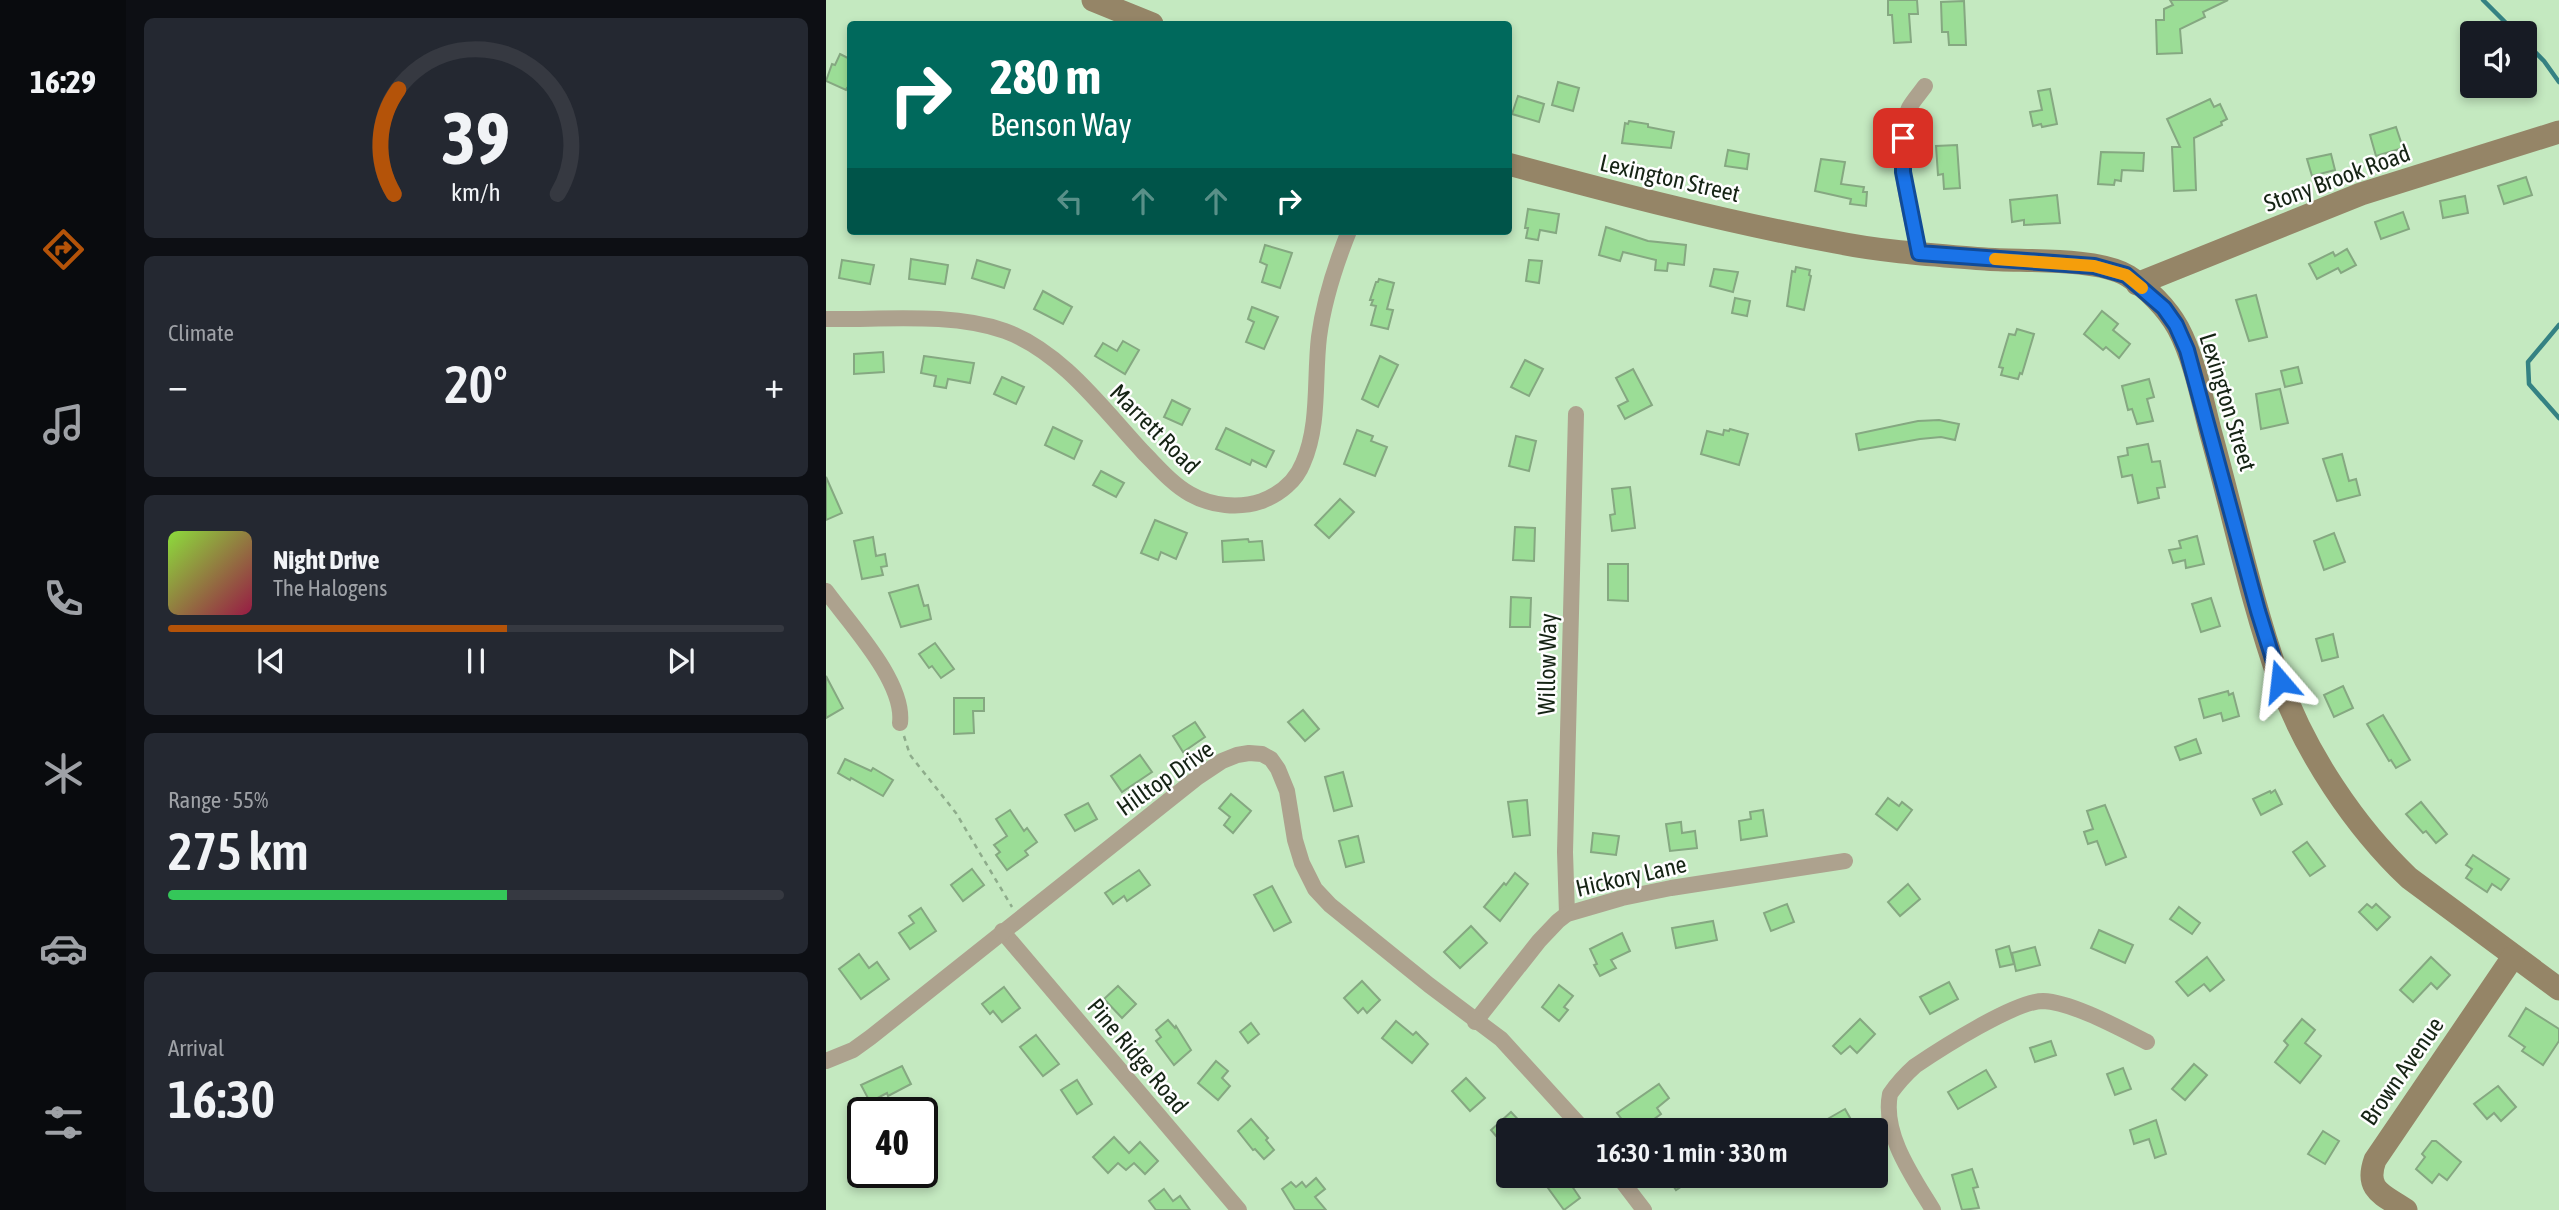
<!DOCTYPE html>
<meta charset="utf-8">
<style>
:root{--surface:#171b24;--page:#242831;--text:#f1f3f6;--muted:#9ea1a6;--line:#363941;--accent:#b45309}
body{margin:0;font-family:"Asap Condensed",sans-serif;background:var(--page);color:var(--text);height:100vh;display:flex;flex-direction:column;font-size:26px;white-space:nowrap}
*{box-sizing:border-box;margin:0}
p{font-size:23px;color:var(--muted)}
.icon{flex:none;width:38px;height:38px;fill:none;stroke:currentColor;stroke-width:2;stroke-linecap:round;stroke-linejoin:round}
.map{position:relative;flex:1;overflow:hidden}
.drawer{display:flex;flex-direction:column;gap:18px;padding:18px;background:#0d0f14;width:700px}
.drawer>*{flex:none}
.banner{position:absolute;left:21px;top:21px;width:665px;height:214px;border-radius:7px;box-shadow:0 4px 10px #0003;background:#00695c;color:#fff;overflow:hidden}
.fabs{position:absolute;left:1634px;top:21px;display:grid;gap:14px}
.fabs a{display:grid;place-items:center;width:77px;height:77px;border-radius:7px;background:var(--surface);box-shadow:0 4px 10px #0003;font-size:35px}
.speed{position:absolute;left:21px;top:1097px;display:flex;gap:14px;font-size:35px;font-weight:700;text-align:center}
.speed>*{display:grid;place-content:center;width:91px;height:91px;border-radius:50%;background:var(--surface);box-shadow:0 4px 10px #0003;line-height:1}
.speed .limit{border:4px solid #111;border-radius:10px;background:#fff;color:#111}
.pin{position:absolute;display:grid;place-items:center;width:60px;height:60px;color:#fff;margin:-30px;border-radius:14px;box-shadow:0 4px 10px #0006}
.me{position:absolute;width:77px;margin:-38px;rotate:343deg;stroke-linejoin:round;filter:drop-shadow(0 0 5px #0008)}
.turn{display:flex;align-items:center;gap:24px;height:147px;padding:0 28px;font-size:32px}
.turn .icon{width:91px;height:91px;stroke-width:2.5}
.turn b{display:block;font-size:49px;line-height:60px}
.lanes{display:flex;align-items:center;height:66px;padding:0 28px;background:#0003;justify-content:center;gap:35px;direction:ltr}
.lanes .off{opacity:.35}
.big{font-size:52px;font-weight:600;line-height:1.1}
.drawer .tile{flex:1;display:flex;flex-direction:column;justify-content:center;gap:10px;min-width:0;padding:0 24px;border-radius:10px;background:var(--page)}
.drawer .dial{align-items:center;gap:0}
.dial svg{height:182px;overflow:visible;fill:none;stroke:var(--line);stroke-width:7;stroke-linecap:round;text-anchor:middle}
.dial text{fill:var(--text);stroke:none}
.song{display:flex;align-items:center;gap:21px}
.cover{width:84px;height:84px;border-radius:10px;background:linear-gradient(135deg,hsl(90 70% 55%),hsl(340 70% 35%))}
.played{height:7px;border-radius:4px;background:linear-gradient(90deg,var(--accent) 55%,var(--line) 55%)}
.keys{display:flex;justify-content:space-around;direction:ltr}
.heat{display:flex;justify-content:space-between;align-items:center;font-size:38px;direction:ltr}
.charge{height:10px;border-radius:5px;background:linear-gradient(90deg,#34c759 55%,var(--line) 0)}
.trip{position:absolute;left:670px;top:1118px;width:392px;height:70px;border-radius:7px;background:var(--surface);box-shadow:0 4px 10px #0003;font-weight:600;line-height:70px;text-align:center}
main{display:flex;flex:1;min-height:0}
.tab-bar{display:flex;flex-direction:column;width:126px;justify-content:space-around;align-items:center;background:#090b0e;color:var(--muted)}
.tab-bar .icon{width:49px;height:49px}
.tab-bar .active{color:var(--accent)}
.tab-bar b{font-size:32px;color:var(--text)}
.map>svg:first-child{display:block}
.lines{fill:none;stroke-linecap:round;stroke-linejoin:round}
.stream{stroke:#358283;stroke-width:4.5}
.building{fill:#9bdd96;stroke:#85a881;stroke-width:2}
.path{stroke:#8eac8b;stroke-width:2.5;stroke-dasharray:5 5;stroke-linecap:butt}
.street{stroke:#ada28e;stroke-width:16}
.secondary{stroke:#958567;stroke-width:23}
.route-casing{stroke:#114b97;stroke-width:18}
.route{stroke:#1a73e8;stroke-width:12}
.slow{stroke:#f59e0b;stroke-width:12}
.labels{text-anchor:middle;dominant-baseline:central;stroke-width:5;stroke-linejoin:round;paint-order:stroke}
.street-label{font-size:24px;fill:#152314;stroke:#fefefe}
</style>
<main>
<nav class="tab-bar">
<b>16:29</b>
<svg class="icon active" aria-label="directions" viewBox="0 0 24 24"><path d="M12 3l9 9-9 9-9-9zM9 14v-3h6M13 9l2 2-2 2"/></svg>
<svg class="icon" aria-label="music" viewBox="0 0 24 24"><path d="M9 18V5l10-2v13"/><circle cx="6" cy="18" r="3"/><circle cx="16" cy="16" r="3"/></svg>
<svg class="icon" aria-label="phone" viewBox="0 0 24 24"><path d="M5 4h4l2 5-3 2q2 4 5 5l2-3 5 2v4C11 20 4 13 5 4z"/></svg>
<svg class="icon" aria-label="climate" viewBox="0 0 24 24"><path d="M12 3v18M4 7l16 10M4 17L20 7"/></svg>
<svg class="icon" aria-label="car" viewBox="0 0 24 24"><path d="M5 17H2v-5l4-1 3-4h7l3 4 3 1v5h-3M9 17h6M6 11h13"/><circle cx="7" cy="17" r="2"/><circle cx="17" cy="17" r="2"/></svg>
<svg class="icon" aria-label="filters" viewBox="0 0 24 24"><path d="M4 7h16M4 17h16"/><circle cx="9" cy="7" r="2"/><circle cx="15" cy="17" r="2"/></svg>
</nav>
<section class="drawer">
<div class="tile dial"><svg viewBox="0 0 100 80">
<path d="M14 69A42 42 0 1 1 86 69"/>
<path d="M14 69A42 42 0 0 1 16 23" stroke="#b45309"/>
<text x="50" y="56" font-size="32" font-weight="700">39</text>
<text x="50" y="72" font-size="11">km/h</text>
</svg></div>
<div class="tile"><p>Climate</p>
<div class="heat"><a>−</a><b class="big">20°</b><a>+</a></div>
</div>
<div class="tile">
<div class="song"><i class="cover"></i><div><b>Night Drive</b><p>The Halogens</p></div></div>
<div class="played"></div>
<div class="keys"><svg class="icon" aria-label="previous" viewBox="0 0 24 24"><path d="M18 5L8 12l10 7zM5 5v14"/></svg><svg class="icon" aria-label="pause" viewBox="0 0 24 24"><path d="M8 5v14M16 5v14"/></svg><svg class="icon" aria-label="next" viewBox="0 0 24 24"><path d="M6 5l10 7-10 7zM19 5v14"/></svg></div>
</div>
<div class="tile"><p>Range · 55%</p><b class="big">275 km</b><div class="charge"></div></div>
<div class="tile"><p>Arrival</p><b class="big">16:30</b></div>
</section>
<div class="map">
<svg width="1733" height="1210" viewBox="0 0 1733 1210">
<rect width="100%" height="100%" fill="#c4e9c0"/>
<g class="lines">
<g class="stream">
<polyline points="1657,0 1690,33"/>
<polyline points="1699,42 1718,61 1733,82"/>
<polyline points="1733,325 1702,362 1703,384 1733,418"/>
</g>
</g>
<g class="building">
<polygon points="1062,0 1091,0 1092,14 1083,14 1085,42 1068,43 1066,15 1062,15"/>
<polygon points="1344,0 1402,0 1377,12 1379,17 1354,29 1356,53 1331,54 1330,20 1338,20 1338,9 1347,5"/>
<polygon points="1138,1 1140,45 1123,45 1122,32 1116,32 1115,2"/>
<polygon points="14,54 24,59 24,89 21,88 20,90 0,81 6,64 9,65"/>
<polygon points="732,82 753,88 747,111 726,105"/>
<polygon points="1224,89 1231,124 1216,127 1215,124 1207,126 1204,112 1216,110 1212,91"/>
<polygon points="692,96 718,104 713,122 686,114"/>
<polygon points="1384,99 1388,107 1394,104 1401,119 1395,122 1396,125 1368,138 1370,190 1348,191 1346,147 1354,147 1341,119"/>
<polygon points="803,121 822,124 822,127 848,132 845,148 796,143 799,123 802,124"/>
<polygon points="1570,127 1577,148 1550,156 1544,135"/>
<polygon points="1131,145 1134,188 1118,189 1117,174 1112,175 1110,146"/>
<polygon points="902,150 923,154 921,169 899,166"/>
<polygon points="1275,152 1318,153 1317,171 1296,170 1295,181 1289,180 1288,185 1272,184"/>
<polygon points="1505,154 1509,170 1486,176 1481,159"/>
<polygon points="995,159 1019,162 1015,184 1038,187 1037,192 1041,192 1040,206 1024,204 1025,199 989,191"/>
<polygon points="1700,177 1706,195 1678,204 1672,186"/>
<polygon points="1231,195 1234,223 1198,225 1198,220 1186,222 1184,200"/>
<polygon points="1639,196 1642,213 1617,218 1614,201"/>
<polygon points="702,209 733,214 730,233 714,230 712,240 700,238 702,228 699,228"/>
<polygon points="1577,212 1583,229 1555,239 1549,222"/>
<polygon points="780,227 822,241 860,245 858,265 842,263 841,271 829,270 830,260 797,252 794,261 773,255"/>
<polygon points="439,245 466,253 454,288 436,282 441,265 434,262"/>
<polygon points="1521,249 1530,265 1515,273 1512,268 1491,279 1483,264 1507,252 1509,256"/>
<polygon points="85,259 122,265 119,284 83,279"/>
<polygon points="16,260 48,265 44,284 13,278"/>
<polygon points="151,260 184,270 178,288 146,278"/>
<polygon points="703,260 716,261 713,283 700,281"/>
<polygon points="970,267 984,270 983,275 985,276 978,310 961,306 966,271 969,272"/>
<polygon points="888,269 912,272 907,292 884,286"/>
<polygon points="553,279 568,283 561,309 567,310 562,329 545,325 550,306 545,305 547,300 544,300 550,282 552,282"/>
<polygon points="217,291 246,307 237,324 208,309"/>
<polygon points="1430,295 1441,337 1423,341 1410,300"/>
<polygon points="909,298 924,301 921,316 906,313"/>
<polygon points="426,307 452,317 438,349 420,342 428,322 422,319"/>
<polygon points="1276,311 1292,324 1287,330 1304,344 1293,358 1280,347 1277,350 1258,334"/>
<polygon points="1191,329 1208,334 1196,374 1194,373 1192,379 1175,375 1177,368 1173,367 1183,334 1189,335"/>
<polygon points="297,341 313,350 299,374 269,356 277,343 291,351"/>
<polygon points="57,352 58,372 28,374 28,354"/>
<polygon points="98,356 148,363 144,383 122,379 120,388 108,386 110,376 95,373"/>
<polygon points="554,356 572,365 552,407 536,399"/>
<polygon points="699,360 717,369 703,396 685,387"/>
<polygon points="1472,367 1476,383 1459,387 1455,371"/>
<polygon points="807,369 826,405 799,419 792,406 802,401 790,378"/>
<polygon points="176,377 198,387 190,404 168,394"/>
<polygon points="1323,379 1328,397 1321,399 1327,421 1311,424 1306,409 1302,410 1296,386"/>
<polygon points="1454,389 1462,423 1435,429 1430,394"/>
<polygon points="346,400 364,409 356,425 338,417"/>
<polygon points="1113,420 1133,424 1129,440 1115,437 1094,439 1033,450 1030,434 1092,421"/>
<polygon points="227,427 256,441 248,459 219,445"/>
<polygon points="400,428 448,451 440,467 426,460 424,465 390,449"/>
<polygon points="904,429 922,434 913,465 875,454 881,431 897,435 898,430 903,431"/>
<polygon points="531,430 547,436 545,441 561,447 549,476 518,464"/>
<polygon points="690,436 710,441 703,471 683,466"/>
<polygon points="1322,444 1326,462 1334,461 1339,487 1331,488 1333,498 1312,503 1306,475 1296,477 1292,457 1302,455 1301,448"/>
<polygon points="1516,454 1523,481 1530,479 1534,495 1511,501 1497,459"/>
<polygon points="275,471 298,483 290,497 267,485"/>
<polygon points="0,477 16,513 0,520"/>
<polygon points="804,487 809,528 786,531 784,515 789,514 786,489"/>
<polygon points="514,499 528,512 503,538 489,525"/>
<polygon points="329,520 361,533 350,559 335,552 332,560 315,553"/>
<polygon points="689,527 709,528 708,561 687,560"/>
<polygon points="1508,533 1519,562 1498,570 1488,541"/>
<polygon points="1371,536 1378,564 1360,568 1359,560 1347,563 1343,550 1355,548 1353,541"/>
<polygon points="47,537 50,556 59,554 61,566 55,567 57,575 36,579 28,541"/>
<polygon points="422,539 423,542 436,541 438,560 397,562 396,541"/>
<polygon points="782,564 802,564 802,601 782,600"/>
<polygon points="92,585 98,606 102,605 105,619 75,627 63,593"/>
<polygon points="685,597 705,598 704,627 684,627"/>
<polygon points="1385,598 1394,626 1375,632 1366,604"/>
<polygon points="1507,634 1512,657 1496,661 1490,639"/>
<polygon points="109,643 128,669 115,678 106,666 103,668 93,654"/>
<polygon points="0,676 17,708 0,718"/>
<polygon points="1517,686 1527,708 1508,717 1498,695"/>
<polygon points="1402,691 1403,695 1407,693 1413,716 1397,721 1395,713 1378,718 1373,699"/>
<polygon points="128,698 158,698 158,711 147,711 148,733 128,734"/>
<polygon points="477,710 493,729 479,741 462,722"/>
<polygon points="1557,715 1584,760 1570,768 1565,760 1563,761 1541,724"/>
<polygon points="369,722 379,737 357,752 347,736"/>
<polygon points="1370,739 1375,753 1354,760 1349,747"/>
<polygon points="314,755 326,772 296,792 285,776"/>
<polygon points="19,759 45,771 47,768 67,780 57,796 25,778 24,780 12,773"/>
<polygon points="517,772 526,806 508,811 499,777"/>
<polygon points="1449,790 1456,804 1435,815 1427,799 1444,791 1445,793"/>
<polygon points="405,794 425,811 407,833 398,825 404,817 393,808"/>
<polygon points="1062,798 1073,806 1076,802 1086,810 1071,830 1050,814"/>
<polygon points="701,800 704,835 687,837 682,802"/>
<polygon points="1595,802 1621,834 1610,843 1600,831 1597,833 1580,814"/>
<polygon points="262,803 271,819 249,831 239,815"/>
<polygon points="1279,805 1300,857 1280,865 1271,841 1262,844 1258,832 1267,829 1261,811"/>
<polygon points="184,810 198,831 201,828 211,842 199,851 202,855 181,870 170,855 174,852 168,845 181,836 170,819"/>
<polygon points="937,810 941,836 915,840 913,821 925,819 924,812"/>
<polygon points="855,822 856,833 869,831 871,848 844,851 840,824"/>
<polygon points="767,833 793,836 790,855 765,852"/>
<polygon points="532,836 538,862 520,867 513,841"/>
<polygon points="1481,842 1499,866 1484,876 1467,852"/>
<polygon points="1647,855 1683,879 1675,890 1666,884 1661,892 1640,878 1646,869 1640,865"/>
<polygon points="146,869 158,885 137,901 125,885"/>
<polygon points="313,870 324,885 301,901 298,896 287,904 279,893"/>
<polygon points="689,873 702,884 674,921 658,907 678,883 680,885"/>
<polygon points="1082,884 1094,899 1074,916 1062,902"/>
<polygon points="446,886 465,922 448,931 428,895"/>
<polygon points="961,904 968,922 945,931 938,913"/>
<polygon points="1541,904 1546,908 1550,904 1564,917 1551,930 1533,912"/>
<polygon points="1353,907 1374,923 1366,934 1344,919"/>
<polygon points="95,908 110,931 84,949 73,933 88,923 83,916"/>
<polygon points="887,921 891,940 850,948 846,928"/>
<polygon points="645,926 661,943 634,968 618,952"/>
<polygon points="1273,930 1307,945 1299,963 1265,948"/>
<polygon points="796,933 804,951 785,960 790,968 774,976 768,965 771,964 764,949"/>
<polygon points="1183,946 1188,964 1174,967 1170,950"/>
<polygon points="1209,947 1214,965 1190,971 1186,953"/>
<polygon points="33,954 43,968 51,962 63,979 35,999 13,969"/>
<polygon points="1381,957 1398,980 1384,991 1378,984 1362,996 1350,982"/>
<polygon points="1605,957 1624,975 1611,989 1605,983 1587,1002 1574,990"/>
<polygon points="536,981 554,1000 541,1013 537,1008 532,1013 518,998"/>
<polygon points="1123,982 1132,999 1104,1014 1094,997"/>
<polygon points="733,985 747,996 738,1007 742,1010 733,1021 716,1007"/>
<polygon points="292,986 310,1004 296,1018 278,999"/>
<polygon points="178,987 194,1008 176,1022 167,1011 164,1014 156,1004"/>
<polygon points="1700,1008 1733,1029 1733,1041 1717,1065 1696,1051 1699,1047 1683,1036"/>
<polygon points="1034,1019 1049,1034 1031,1053 1024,1046 1015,1054 1007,1046"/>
<polygon points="1476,1019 1489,1030 1479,1043 1495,1056 1474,1083 1449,1062 1462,1045 1458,1041"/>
<polygon points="342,1020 349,1028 350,1026 365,1050 348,1065 330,1041 335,1037 330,1030"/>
<polygon points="570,1021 587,1035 590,1032 602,1044 586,1063 556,1038"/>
<polygon points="425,1023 433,1034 422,1043 414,1032"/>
<polygon points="210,1035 233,1064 217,1076 194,1047"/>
<polygon points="1225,1041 1230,1055 1209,1062 1204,1048"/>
<polygon points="390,1061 402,1071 396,1078 404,1086 392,1100 372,1083"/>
<polygon points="1368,1064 1381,1075 1359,1100 1346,1089"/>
<polygon points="76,1066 85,1084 62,1096 61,1093 44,1102 35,1085"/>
<polygon points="1297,1068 1305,1089 1289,1095 1281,1074"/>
<polygon points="1160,1070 1170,1087 1132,1109 1122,1092"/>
<polygon points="640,1078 659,1098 644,1111 626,1091"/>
<polygon points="251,1080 266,1104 251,1114 235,1090"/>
<polygon points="833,1084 843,1098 831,1108 835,1114 813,1130 804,1130 791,1113"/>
<polygon points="1672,1086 1690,1107 1675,1121 1668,1113 1661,1119 1648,1104"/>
<polygon points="1019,1109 1031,1130 1004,1130 998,1121"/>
<polygon points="685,1112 702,1130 682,1130 682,1150 665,1130"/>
<polygon points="425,1119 442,1138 440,1140 448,1150 438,1159 429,1149 427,1150 412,1131"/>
<polygon points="1330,1120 1340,1154 1329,1158 1323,1139 1308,1144 1304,1130"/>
<polygon points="1497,1131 1513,1141 1499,1164 1482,1154"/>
<polygon points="288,1137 303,1153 314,1142 332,1161 319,1174 308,1163 300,1170 292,1163 282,1173 267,1157"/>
<polygon points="1606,1141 1610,1141 1635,1162 1621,1180 1613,1174 1606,1183 1590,1169 1599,1157 1596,1154"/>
<polygon points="1146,1169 1152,1187 1147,1188 1153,1208 1136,1210 1126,1175"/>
<polygon points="739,1176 754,1198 738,1210 722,1188"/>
<polygon points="841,1176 871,1176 850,1190"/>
<polygon points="490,1178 499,1189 489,1197 500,1210 469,1210 456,1189 465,1182 470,1187 476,1182 480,1187"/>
<polygon points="338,1189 347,1201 354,1196 364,1210 330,1210 323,1201"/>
</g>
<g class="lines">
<polyline class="path" points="78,736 84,755 130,813 186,907"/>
<g class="street">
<path d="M1093,253C1085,213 1064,148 1083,108C1087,101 1094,93 1099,86"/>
<path d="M0,319C56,320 125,312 179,331C236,352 277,409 317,452C331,466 346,484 364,494C385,506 413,509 436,501C454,494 470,481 477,463C494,425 488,378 493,337C498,299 509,266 523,231"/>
<path d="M0,591C24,624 79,682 74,723"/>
<polyline points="741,914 739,852 750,414"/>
<polyline points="176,931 413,1210"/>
<polyline points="649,1022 713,941 732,921 741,914 796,898 845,888 1019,861"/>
<polyline points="0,1061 27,1050 45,1037 372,777 396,761 411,755 423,753 436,754 445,759 452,769 461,791 469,840 476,863 489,889 504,905 603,985 675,1039 758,1130"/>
<polyline points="792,1176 818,1210"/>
<path d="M1107,1210C1087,1177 1056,1134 1064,1094C1071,1084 1080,1074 1089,1066C1114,1049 1189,1001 1217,1001C1246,1002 1295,1029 1321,1042"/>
</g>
<g class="secondary">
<polyline points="267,0 326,24"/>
<path d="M682,164C790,193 899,222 1009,242C1058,252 1109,255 1159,259C1196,262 1271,257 1302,276C1321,288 1341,308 1352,328C1369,360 1376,400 1385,434C1408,517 1425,601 1454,682C1479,752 1529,827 1583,878L1733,989"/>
<polyline points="1311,284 1535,194 1733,132"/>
<path d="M1580,1210C1558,1195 1538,1191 1549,1160L1687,957"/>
</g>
</g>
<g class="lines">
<g class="route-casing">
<polyline id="route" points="1077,138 1077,172 1093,253 1268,266 1300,275 1338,308 1350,325 1361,350 1432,611 1454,681"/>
</g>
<use href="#route" class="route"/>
<polyline class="slow" points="1169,259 1268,266 1300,275 1316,288"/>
</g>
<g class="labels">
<g class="street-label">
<text transform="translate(844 178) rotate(13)">Lexington Street</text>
<text transform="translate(1511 178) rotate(-20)">Stony Brook Road</text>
<text transform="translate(1402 402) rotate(73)">Lexington Street</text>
<text transform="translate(329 429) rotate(45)">Marrett Road</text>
<text transform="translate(721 664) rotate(-89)">Willow Way</text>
<text transform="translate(339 778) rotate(-35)">Hilltop Drive</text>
<text transform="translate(805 876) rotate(-13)">Hickory Lane</text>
<text transform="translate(312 1056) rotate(50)">Pine Ridge Road</text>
<text transform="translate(1576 1071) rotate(-55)">Brown Avenue</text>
</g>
</g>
</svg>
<div class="fabs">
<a><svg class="icon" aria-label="sound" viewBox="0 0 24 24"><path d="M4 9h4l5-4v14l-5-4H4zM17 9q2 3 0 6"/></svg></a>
</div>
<div class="speed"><div class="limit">40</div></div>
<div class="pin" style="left:1077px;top:138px;background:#d93025"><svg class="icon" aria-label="arrive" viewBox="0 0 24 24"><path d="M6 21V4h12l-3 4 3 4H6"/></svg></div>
<svg class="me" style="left:1454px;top:681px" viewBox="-20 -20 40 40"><path d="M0-17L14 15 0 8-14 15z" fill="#1a73e8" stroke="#fff" stroke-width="4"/></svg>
<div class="trip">16:30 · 1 min · 330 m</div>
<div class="banner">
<div class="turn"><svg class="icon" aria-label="right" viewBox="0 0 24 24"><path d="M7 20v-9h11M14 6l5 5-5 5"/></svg><div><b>280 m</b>Benson Way</div></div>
<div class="lanes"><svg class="icon off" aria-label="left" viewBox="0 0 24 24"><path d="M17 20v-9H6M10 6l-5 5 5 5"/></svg><svg class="icon off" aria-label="ahead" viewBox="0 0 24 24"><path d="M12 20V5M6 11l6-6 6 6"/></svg><svg class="icon off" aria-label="ahead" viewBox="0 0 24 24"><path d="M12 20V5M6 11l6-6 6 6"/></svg><svg class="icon" aria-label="right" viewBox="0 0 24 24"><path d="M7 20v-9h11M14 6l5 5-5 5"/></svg></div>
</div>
</div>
</main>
